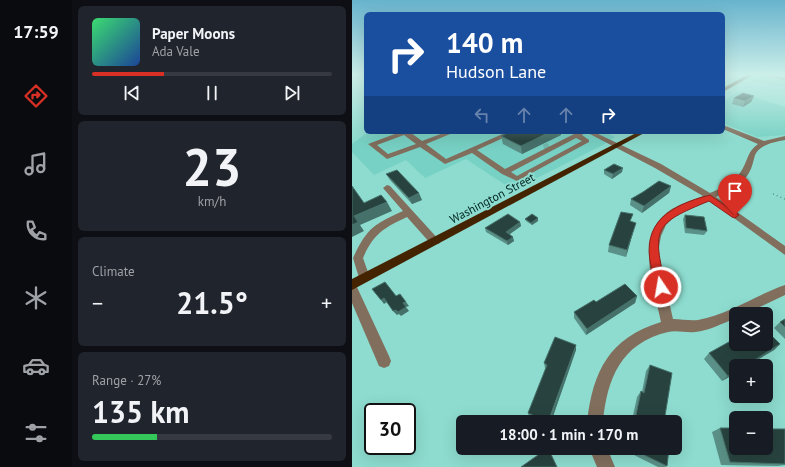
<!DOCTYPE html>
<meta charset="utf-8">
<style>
:root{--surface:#171b24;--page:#20242c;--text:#f1f3f6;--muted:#9ea1a6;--line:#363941;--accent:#d93025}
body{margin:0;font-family:"PT Sans",sans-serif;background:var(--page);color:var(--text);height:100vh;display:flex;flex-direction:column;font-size:15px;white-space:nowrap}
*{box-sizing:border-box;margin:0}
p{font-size:13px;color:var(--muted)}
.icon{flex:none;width:22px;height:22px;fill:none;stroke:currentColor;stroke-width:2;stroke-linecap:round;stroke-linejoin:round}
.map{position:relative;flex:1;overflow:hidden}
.sheet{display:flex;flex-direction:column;gap:6px;padding:6px;background:#0d0f14;width:280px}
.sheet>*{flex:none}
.banner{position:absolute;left:12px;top:12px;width:361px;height:122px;border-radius:6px;box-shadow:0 4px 16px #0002;background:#1a4fa0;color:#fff;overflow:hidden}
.fabs{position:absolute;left:377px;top:307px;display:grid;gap:8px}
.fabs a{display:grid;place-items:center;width:44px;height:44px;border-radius:6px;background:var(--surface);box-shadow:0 4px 16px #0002;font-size:20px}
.speed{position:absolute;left:12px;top:403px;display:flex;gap:8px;font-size:20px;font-weight:700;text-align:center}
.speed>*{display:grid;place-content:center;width:52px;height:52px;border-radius:50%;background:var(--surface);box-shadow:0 4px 16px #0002;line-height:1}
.speed .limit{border:2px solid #111;border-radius:6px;background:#fff;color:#111}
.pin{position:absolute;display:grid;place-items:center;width:34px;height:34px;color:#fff;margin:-41px -17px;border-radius:50% 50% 50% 0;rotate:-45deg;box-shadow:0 0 4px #0007}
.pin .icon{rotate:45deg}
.me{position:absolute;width:44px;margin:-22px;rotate:348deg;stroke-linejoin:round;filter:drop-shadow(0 0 3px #0008)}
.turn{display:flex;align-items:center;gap:14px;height:84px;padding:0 16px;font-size:18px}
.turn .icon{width:52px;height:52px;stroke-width:2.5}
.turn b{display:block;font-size:28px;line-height:34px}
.lanes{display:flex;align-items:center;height:38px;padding:0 16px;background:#0003;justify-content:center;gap:20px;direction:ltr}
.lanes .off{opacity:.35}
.big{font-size:30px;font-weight:700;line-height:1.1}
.sheet .tile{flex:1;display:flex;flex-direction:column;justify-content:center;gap:6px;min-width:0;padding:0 14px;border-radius:6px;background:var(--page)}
.sheet .dial{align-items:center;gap:0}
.dial b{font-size:52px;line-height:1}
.song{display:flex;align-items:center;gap:12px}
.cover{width:48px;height:48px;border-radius:6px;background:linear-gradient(135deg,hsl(140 70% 55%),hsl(220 70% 35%))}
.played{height:4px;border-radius:2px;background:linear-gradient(90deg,var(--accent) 30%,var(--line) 30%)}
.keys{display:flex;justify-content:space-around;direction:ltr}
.heat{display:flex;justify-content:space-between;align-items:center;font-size:22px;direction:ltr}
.charge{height:6px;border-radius:3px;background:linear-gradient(90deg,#34c759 27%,var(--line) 0)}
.trip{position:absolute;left:104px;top:415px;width:226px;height:40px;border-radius:6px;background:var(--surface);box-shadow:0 4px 16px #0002;font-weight:700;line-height:40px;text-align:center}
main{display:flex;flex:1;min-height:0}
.tabs{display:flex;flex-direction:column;width:72px;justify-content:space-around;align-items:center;background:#090b0e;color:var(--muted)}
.tabs .icon{width:28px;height:28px}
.tabs .selected{color:var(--accent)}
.tabs b{font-size:18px;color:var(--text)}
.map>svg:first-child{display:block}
.built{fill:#77d1c4}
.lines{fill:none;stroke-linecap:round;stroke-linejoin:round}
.minor-tunnel{stroke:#71b7ac;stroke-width:7;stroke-dasharray:7 3.5;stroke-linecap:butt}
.path-far1{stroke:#559389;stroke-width:1;stroke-dasharray:0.5 1.5;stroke-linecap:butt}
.path{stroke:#559389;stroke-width:1.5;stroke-dasharray:1 3;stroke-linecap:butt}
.minor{fill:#816e5d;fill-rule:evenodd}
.major{fill:#442400;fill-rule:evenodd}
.wall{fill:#5a9087}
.shaded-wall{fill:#46716a}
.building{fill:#28433f;stroke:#46716a}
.route{fill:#d93025;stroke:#8d1f18}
.labels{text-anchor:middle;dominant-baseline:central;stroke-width:4;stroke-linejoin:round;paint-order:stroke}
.street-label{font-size:12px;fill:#022521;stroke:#8ddccf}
</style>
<main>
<nav class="tabs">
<b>17:59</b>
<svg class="icon selected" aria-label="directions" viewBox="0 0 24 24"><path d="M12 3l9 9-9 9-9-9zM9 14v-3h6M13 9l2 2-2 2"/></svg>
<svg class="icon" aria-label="music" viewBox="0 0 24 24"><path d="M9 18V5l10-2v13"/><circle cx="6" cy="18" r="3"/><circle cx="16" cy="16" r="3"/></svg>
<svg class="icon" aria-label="phone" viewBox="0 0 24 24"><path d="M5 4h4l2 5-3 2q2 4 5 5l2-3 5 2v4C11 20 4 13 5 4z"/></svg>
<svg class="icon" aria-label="climate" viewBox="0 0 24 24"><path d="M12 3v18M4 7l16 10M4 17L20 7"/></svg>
<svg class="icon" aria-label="car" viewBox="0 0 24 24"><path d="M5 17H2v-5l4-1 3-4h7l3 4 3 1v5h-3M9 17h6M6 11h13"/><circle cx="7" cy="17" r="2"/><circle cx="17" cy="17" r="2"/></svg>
<svg class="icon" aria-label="filters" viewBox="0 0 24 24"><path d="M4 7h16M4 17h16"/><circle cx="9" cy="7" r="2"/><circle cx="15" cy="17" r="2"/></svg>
</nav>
<section class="sheet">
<div class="tile">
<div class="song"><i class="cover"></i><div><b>Paper Moons</b><p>Ada Vale</p></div></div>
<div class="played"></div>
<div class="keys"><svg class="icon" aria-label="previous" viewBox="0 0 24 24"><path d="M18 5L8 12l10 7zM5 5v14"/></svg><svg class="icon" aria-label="pause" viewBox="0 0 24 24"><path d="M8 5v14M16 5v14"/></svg><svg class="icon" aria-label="next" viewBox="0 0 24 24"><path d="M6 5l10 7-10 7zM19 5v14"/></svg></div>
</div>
<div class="tile dial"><b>23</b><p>km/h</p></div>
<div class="tile"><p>Climate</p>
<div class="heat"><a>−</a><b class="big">21.5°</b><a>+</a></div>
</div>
<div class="tile"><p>Range · 27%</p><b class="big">135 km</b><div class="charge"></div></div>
</section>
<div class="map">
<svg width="433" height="467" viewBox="0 0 433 467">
<rect width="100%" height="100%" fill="#8ddccf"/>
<g class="built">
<polygon points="409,75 433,75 433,88 399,81"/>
<polygon points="386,92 433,107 433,135 405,137 371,123 371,101"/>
<polygon points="16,132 253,132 263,137 251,145 161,190 114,159 73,178 54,160 22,175 0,152 0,144"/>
</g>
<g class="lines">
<polyline class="minor-tunnel" points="192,148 197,146"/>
<polyline class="path-far1" points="0,78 14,77"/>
<polyline class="path" points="421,194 433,199"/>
<g class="minor">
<polygon points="412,75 433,78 433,80 414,76"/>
<path d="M371,125L412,141L433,136V140C423,142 408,144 403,155C401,162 400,169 395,176C388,186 375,192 364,197L433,246V255L357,200L334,210L323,216L314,225L309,236L306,253L321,319C329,319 338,321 346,320C377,314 404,295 433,285V295L393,314H384V318C371,323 357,331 343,332C334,333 325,330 316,332C269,343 255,379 251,422H235C241,371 257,338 309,322C302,288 282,235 317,211C327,204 339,201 351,196L303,168L234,132L230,135L237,140V142L165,181L150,174L120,153L93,164L68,147L35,159L16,144L48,132H58L70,141L94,132H103L74,144L94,159L155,132H164L125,150L153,169L222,134L242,132L309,164L358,193C370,188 385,181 391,168C396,159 396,151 406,144L371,129ZM52,135L64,144L36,154L25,145ZM224,138L230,141L165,176L159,172Z"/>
<path d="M35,185L38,186L88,241L87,244H79L55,217C32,228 22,233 11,258L18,278L16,281L12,283L8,281L1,258C15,228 22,224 51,211L31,188Z"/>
<polygon points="0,284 4,285 37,356 39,361 37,366 32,368 27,366 0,303"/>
<polygon points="237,448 255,448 263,467 245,467"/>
</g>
<g class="major">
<polygon points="395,75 401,75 371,92 371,88"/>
<polygon points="286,132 294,132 0,290 0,279"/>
</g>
</g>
<g class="wall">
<polygon points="402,96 399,102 391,107 380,104 382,98"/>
<polygon points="209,135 170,154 151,144 149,136"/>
<polygon points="252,170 270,172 260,179 252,174"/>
<polygon points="34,174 70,200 60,204 38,180"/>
<polygon points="319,186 317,193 290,213 278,205 279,199"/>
<polygon points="333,215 355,231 352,235 333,233 331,219"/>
<polygon points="186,218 186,221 180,225 174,221 173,219"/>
<polygon points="279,221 282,229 274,257 256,252 257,245"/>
<polygon points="168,222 169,226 158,234 162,241 156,245 134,232 133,228"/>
<polygon points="285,296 283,303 234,335 222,318 222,312 244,302"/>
<polygon points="433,319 433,339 422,328 428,322"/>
<polygon points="428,344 422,350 395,366 384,366 384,373 370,381 352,359 357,353"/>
<polygon points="224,345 224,350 199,422 189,422 177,417 176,413 194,369 193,368 192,363"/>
<polygon points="298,365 312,422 285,422 280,420 285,397 289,391 290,392 294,371"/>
<polygon points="368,428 433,429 433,465 426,466 369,465 360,432"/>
<polygon points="284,448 317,448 315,466 313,467 306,467 282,455"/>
</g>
<g class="shaded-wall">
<polygon points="371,75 378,75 377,76 371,79"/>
<polygon points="402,96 399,102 391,107 393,101"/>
<polygon points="198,132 209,132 209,135 170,154 169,146"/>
<polygon points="271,168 270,172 260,179 261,174"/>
<polygon points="319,186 317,193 290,213 292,206"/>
<polygon points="67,193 70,200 60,204 57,198"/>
<polygon points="35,202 40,211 8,225 12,231 0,237 0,225 2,216"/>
<polygon points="186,218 186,221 180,225 179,223"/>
<polygon points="168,222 169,226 155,236 154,232"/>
<polygon points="284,223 282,229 274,257 275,250"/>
<polygon points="161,237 162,241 156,245 155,241"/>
<polygon points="285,296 283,303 234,335 235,329"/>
<polygon points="32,298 35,302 32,304 29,300"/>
<polygon points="54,302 57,306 54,307 57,311 49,316 47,314 45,315 41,311"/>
<polygon points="428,344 422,350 395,366 393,366"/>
<polygon points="224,345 224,350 199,422 197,422"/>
<polygon points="384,371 384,373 370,381 376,376"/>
</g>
<g class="building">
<polygon points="391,93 402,96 393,101 382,98"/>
<polygon points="157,132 198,132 169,146 149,136"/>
<polygon points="262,164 271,168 261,174 252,170"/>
<polygon points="45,170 67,193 57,198 34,174"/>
<polygon points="307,181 319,186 292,206 279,199 291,192"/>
<polygon points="0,186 12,203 29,195 35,202 2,216 6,222 0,225"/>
<polygon points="269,212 281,214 278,221 284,223 275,250 257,245"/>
<polygon points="156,214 168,222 154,232 161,237 155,241 133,228"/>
<polygon points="180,214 186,218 179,223 173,219"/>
<polygon points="333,215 352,217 355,231 334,228"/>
<polygon points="33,282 44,296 48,294 54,302 51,303 54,307 46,312 44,310 41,311 32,298 29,300 20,289"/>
<polygon points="273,284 285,296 235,329 222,312 242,300 244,302"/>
<polygon points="433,319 433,327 428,322"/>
<polygon points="414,330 428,344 393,366 384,366 384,371 376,376 357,353 384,338 384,344 414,344"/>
<polygon points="203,337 224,345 196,422 176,413 195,365 192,363"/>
<polygon points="298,365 320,373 312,422 292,422 292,419 284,415 289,391 292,393"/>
<polygon points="368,428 384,428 384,448 414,448 414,429 433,429 433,464 378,462"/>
<polygon points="196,448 205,467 169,467"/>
<polygon points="286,448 317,448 315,466 286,452"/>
</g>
<linearGradient id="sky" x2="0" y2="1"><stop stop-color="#67b3cd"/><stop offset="0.53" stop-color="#ccefe9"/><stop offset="1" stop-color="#ccefe9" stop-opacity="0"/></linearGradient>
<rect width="433" height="141" fill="url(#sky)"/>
<path class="route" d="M358,195L387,215L383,218L380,217L357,201C301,224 300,228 314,287L312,290H305C301,283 300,274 299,266C289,222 319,205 358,195Z"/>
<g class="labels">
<g class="street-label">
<text transform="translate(140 198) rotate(-28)">Washington Street</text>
</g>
</g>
</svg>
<div class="fabs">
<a><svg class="icon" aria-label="layers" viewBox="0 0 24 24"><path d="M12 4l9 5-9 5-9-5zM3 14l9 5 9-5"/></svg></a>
<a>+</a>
<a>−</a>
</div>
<div class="speed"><div class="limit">30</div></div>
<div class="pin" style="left:383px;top:215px;background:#d93025"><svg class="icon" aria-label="arrive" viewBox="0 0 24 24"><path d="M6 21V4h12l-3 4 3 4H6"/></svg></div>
<svg class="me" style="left:309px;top:287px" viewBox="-20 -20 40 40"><circle r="17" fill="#d93025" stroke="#fff" stroke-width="3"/><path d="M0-11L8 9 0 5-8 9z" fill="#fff"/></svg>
<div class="trip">18:00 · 1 min · 170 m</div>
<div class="banner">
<div class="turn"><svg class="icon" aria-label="right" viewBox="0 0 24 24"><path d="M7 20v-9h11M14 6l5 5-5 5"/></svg><div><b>140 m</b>Hudson Lane</div></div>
<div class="lanes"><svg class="icon off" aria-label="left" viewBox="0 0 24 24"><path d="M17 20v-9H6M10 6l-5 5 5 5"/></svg><svg class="icon off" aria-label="ahead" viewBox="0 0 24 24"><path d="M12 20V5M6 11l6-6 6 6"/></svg><svg class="icon off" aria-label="ahead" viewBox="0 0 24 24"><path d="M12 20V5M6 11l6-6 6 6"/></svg><svg class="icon" aria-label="right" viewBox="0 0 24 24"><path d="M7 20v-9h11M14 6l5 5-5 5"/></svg></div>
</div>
</div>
</main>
